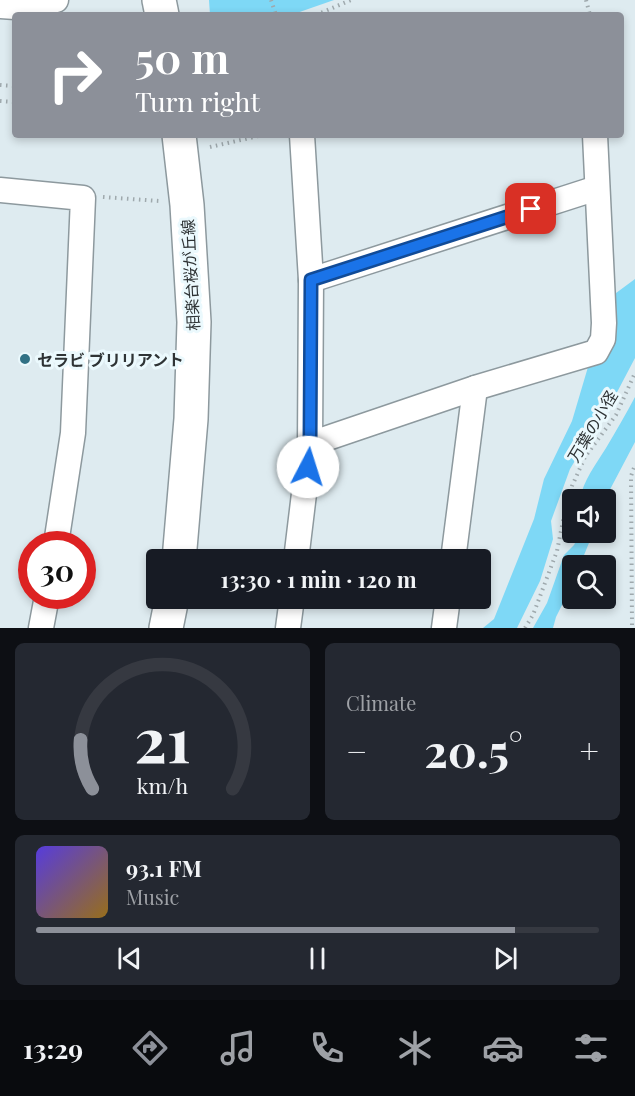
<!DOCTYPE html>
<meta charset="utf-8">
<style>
:root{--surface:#171b24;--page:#242831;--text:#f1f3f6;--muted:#9ea1a6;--line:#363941;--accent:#8c9099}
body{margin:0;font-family:"Playfair Display","Noto Sans JP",serif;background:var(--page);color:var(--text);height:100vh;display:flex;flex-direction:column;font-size:22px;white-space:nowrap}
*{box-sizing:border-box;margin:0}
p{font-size:20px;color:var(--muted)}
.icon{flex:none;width:33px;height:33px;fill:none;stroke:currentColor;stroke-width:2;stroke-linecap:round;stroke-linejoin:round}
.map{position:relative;height:628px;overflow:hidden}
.side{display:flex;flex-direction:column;gap:15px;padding:15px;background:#0d0f14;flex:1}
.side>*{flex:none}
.hud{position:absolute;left:12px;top:12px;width:612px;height:126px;border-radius:6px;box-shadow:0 3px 9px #0003;background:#8c9099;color:#fff;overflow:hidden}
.tools{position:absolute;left:562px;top:489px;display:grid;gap:12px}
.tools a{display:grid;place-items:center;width:54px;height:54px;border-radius:6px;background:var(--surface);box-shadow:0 3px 9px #0003;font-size:30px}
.speed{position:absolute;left:18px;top:531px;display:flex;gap:12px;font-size:30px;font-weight:700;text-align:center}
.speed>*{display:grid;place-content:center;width:78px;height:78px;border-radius:50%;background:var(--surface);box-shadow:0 3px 9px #0003;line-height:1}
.speed .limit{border:9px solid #d22;background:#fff;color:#111}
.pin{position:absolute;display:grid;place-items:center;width:51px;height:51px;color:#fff;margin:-26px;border-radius:12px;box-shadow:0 3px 9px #0006}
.me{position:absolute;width:66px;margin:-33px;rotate:5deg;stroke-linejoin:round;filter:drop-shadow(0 0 4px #0008)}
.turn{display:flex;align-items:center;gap:21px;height:126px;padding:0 24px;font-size:27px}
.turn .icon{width:78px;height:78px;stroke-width:2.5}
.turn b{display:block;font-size:42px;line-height:51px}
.big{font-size:45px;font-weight:700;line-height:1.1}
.side .tile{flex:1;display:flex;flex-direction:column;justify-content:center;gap:9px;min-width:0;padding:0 21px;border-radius:9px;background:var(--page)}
.side .dial{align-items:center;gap:0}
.dial svg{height:156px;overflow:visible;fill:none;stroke:var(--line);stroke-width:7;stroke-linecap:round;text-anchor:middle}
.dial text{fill:var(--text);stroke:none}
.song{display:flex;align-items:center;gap:18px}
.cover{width:72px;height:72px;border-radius:9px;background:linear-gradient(135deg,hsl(250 70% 55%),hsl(40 70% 35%))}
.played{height:6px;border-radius:3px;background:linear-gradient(90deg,var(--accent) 85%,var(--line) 85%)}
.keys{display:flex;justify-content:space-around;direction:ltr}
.heat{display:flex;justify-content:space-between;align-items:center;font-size:33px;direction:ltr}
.side .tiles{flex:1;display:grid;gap:15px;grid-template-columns:1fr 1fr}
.tile:last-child{grid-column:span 2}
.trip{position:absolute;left:146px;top:549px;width:345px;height:60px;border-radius:6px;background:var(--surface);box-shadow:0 3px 9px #0003;font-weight:700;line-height:60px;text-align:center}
.dock{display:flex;height:96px;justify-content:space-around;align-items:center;background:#090b0e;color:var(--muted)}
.dock .icon{width:42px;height:42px}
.dock .current{color:var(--accent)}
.dock b{font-size:27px;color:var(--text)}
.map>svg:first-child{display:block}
.green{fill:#7ed8f6}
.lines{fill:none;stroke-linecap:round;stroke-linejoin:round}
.street-casing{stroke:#8d999e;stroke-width:27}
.secondary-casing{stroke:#8d999e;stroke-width:36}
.path{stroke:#9fa9ad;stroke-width:4;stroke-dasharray:1.5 4.5;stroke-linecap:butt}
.street{stroke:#fff;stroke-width:24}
.secondary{stroke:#fff;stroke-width:33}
.route-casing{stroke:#114b97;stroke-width:15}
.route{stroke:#1a73e8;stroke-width:10}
.poi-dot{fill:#317185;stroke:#ebf9fd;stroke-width:2}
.labels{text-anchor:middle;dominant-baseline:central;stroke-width:6;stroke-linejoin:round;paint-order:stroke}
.street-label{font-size:16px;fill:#2e3335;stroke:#ebf9fd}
.poi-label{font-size:16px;font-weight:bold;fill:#2e3335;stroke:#ebf9fd;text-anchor:start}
</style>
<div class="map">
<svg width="635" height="628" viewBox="0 0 635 628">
<rect width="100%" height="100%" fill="#deebf0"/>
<g class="green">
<polygon points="209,0 334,0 291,15 210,15"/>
<polygon points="635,279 635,358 604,417 579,454 570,469 551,521 553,539 540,581 517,628 483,628 494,619 534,519 544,479 572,421 588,367 612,296"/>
<path d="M635,397V442L605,499H580C583,481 596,464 606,448C616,431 626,414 635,397Z"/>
<polygon points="580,533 593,533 580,565 573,566 573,583 556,617 553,628 533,628 547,603 564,555 574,545"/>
</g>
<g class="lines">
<g class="street-casing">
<g id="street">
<polyline points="0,6 29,8 56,0"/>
<polyline points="0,190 83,198 73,433 56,544"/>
<polyline points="311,280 597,188"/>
<polyline points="310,444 475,388 596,352 603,339 604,323 595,135"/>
<polyline points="296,560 310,444 311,280 302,135"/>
<polyline points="453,560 475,388"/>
<polyline points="41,628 47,596"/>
<polyline points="288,628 292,598"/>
<polyline points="444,628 448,598"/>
</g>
</g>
<g class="secondary-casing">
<g id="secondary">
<polyline points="159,0 162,15"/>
<polyline points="179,560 191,419 194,322 187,205 179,135"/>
<polyline points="166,628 172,598"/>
</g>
</g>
<g class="path">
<polyline points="271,0 276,15"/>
<polyline points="586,0 590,15"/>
<polyline points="316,15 351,0"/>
<polyline points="0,85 15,86"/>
<polyline points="0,101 15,102"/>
<polyline points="210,147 263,135"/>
<polyline points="103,197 159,201"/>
<polyline points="632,625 631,476 635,465"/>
<polyline points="525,628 533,615 557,551 564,516 572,486 585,457 616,415 635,373"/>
</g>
<use href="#street" class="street"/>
<use href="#secondary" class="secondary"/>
</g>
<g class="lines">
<g class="route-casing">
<polyline id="route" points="308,467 310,444 311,280 531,209"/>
</g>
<use href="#route" class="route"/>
</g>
<circle class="poi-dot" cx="25" cy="359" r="6"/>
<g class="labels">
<g class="street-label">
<text transform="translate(190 275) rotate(-93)">相楽台桜が丘線</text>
<text transform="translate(592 426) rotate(-59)">万葉の小径</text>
</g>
<g class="poi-label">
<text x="37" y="359">セラビ ブリリアント</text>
</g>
</g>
</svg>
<div class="tools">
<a><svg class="icon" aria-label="sound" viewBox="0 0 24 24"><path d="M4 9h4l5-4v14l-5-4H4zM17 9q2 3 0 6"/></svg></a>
<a><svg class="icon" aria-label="search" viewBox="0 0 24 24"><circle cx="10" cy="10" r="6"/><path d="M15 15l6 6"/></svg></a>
</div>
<div class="speed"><div class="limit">30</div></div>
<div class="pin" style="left:531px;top:209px;background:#d93025"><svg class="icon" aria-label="arrive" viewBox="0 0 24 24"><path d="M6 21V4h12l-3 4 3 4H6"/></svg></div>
<svg class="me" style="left:308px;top:467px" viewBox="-20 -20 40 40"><circle r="19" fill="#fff"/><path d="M0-13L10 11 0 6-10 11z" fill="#1a73e8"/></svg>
<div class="trip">13:30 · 1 min · 120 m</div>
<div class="hud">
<div class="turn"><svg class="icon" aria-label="right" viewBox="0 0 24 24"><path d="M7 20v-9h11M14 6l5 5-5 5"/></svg><div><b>50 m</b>Turn right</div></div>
</div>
</div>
<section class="side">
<div class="tiles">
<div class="tile dial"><svg viewBox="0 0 100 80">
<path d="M14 69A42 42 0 1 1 86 69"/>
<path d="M14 69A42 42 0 0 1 8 44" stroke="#8c9099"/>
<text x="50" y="56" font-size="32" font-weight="700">21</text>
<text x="50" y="72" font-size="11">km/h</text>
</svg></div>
<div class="tile"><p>Climate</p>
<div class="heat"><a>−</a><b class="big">20.5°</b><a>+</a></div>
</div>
<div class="tile">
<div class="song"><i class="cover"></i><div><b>93.1 FM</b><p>Music</p></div></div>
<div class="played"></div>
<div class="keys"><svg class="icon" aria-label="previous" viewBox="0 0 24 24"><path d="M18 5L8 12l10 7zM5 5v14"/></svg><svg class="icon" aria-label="pause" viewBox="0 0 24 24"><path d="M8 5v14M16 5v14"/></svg><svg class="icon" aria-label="next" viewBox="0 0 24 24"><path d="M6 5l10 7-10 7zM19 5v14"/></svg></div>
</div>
</div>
</section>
<nav class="dock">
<b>13:29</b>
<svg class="icon current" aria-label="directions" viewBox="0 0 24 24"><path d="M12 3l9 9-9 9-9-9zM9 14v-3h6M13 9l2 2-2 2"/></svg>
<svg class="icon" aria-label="music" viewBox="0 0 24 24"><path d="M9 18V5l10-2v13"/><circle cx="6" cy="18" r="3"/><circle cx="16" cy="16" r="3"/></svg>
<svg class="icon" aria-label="phone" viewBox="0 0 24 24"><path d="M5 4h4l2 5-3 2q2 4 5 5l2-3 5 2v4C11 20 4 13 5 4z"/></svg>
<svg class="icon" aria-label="climate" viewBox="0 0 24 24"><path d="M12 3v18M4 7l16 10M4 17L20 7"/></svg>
<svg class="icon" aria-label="car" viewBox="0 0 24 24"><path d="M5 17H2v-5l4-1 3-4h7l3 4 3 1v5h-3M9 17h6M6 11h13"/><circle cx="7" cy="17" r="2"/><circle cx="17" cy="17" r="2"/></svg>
<svg class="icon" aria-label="filters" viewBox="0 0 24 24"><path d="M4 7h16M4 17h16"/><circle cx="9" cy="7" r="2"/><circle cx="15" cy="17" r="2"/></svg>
</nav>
